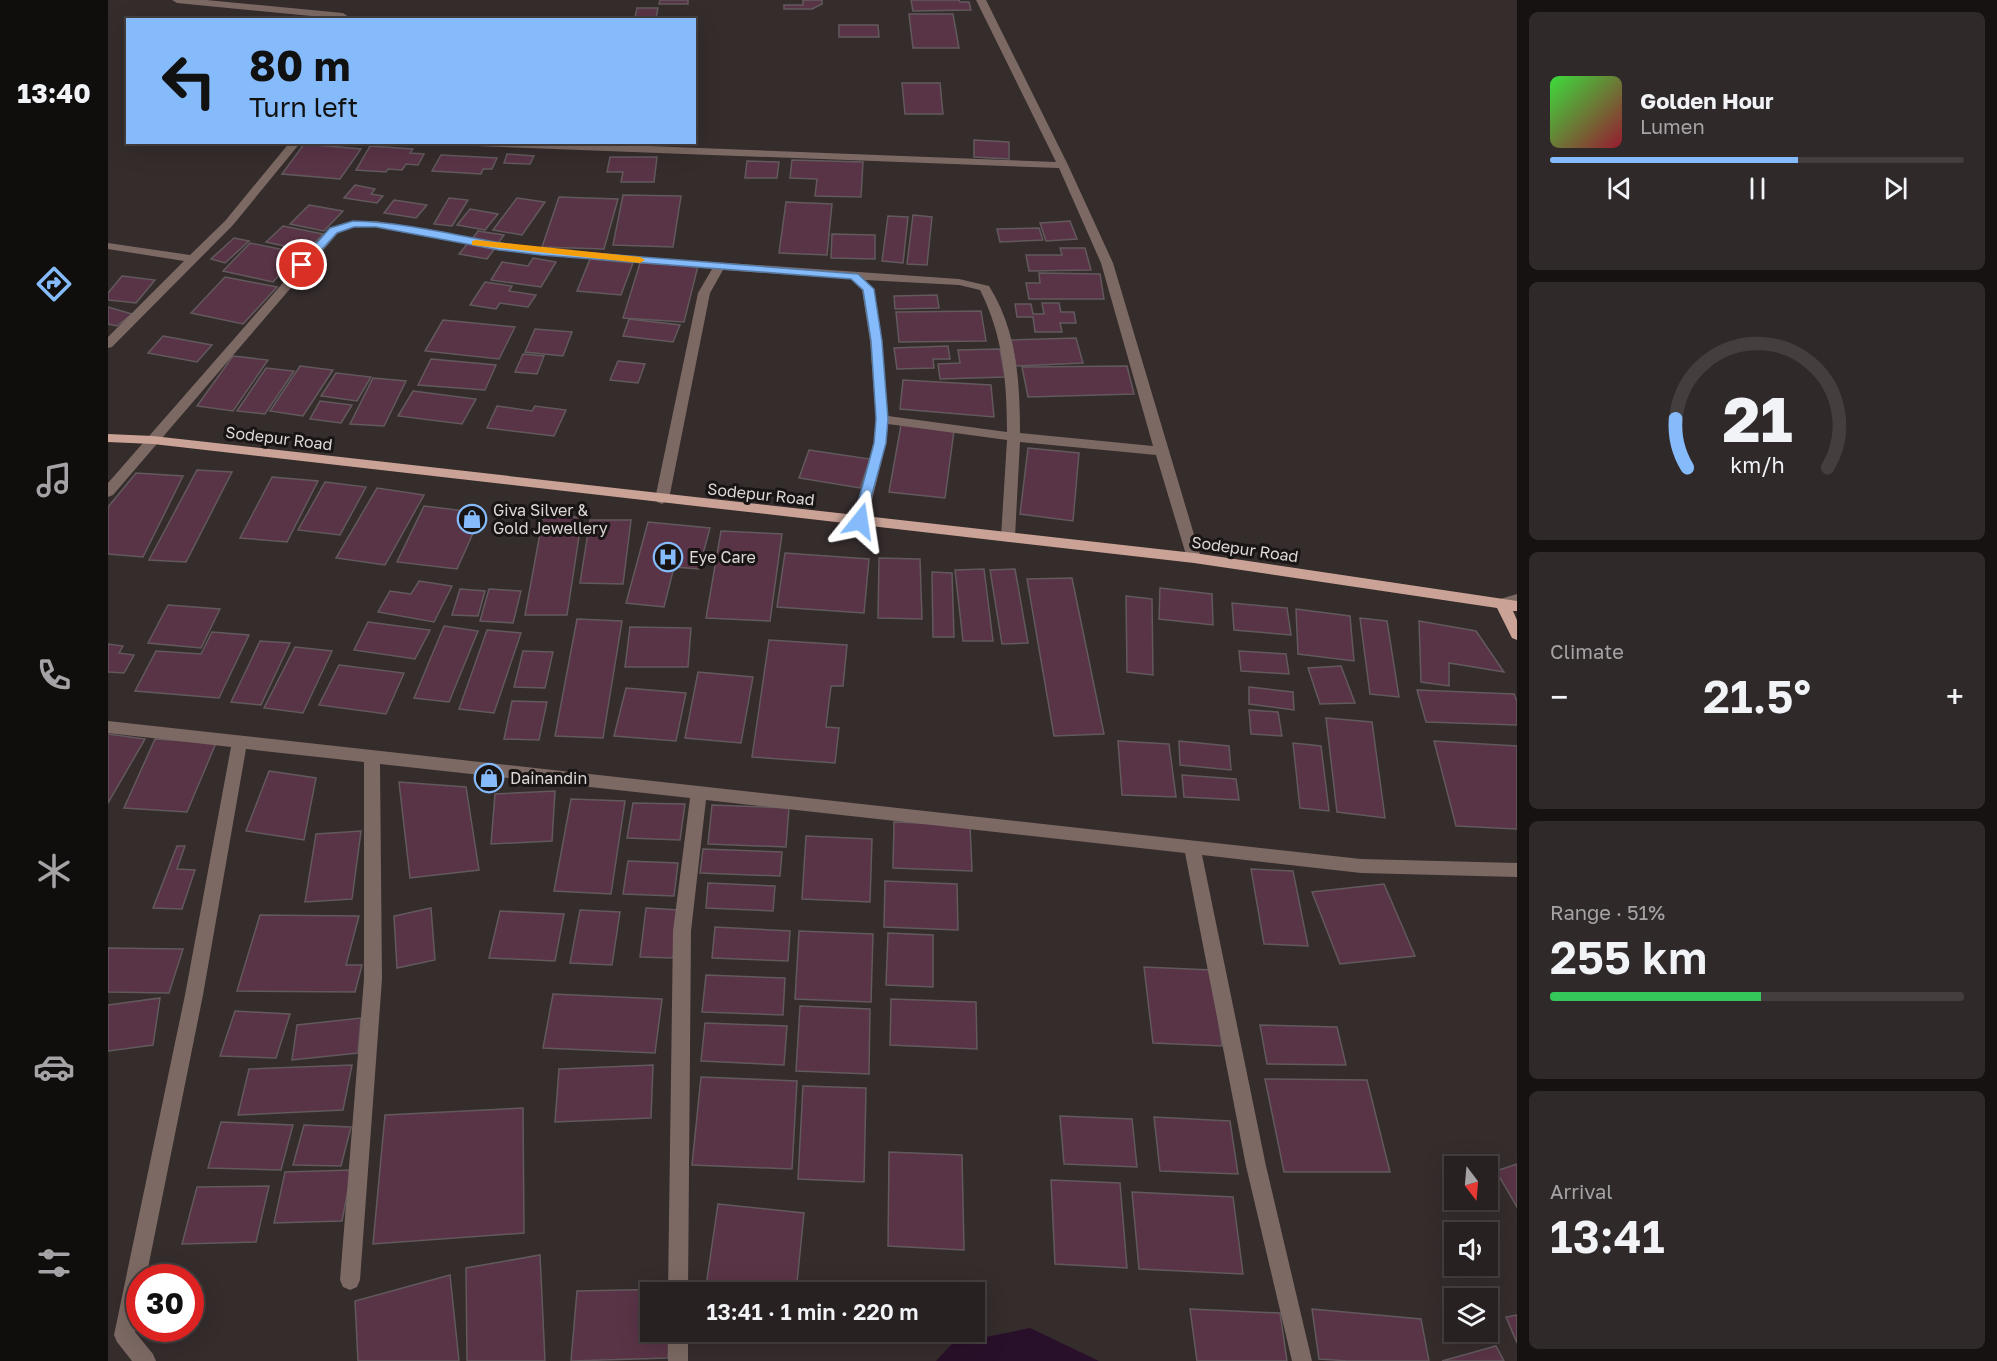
<!DOCTYPE html>
<meta charset="utf-8">
<style>
:root{--surface:#282121;--page:#30292a;--text:#f1f3f6;--muted:#a5a3a5;--line:#443e3f;--accent:#85bbfb}
body{margin:0;font-family:"Golos Text",sans-serif;background:var(--page);color:var(--text);height:100vh;display:flex;flex-direction:column;font-size:22px;white-space:nowrap}
*{box-sizing:border-box;margin:0}
p{font-size:20px;color:var(--muted)}
.icon{flex:none;width:33px;height:33px;fill:none;stroke:currentColor;stroke-width:2;stroke-linecap:round;stroke-linejoin:round}
.map{position:relative;flex:1;overflow:hidden}
.sheet{display:flex;flex-direction:column;gap:12px;padding:12px;background:#161212;width:480px}
.sheet>*{flex:none}
.guide{position:absolute;left:18px;top:18px;width:570px;height:126px;border-radius:0px;box-shadow:0 6px 24px #0002,0 0 0 2px var(--line);background:#85bbfb;color:#111;overflow:hidden}
.needle{width:39px;rotate:164deg}
.fabs{position:absolute;left:1336px;top:1156px;display:grid;gap:12px}
.fabs a{display:grid;place-items:center;width:54px;height:54px;border-radius:0px;background:var(--surface);box-shadow:0 6px 24px #0002,0 0 0 2px var(--line);font-size:30px}
.speed{position:absolute;left:18px;top:1264px;display:flex;gap:12px;font-size:30px;font-weight:700;text-align:center}
.speed>*{display:grid;place-content:center;width:78px;height:78px;border-radius:50%;background:var(--surface);box-shadow:0 6px 24px #0002,0 0 0 2px var(--line);line-height:1}
.speed .limit{border:9px solid #d22;background:#fff;color:#111}
.pin{position:absolute;display:grid;place-items:center;width:51px;height:51px;color:#fff;margin:-26px;border:3px solid #fff;border-radius:50%;box-shadow:0 2px 6px #0007}
.me{position:absolute;width:66px;margin:-33px;rotate:15deg;stroke-linejoin:round;filter:drop-shadow(0 0 4px #0008)}
.turn{display:flex;align-items:center;gap:21px;height:126px;padding:0 24px;font-size:27px}
.turn .icon{width:78px;height:78px;stroke-width:2.5}
.turn b{display:block;font-size:42px;line-height:51px}
.big{font-size:45px;font-weight:600;line-height:1.1}
.sheet .tile{flex:1;display:flex;flex-direction:column;justify-content:center;gap:9px;min-width:0;padding:0 21px;border-radius:9px;background:var(--page)}
.sheet .dial{align-items:center;gap:0}
.dial svg{height:156px;overflow:visible;fill:none;stroke:var(--line);stroke-width:7;stroke-linecap:round;text-anchor:middle}
.dial text{fill:var(--text);stroke:none}
.song{display:flex;align-items:center;gap:18px}
.cover{width:72px;height:72px;border-radius:9px;background:linear-gradient(135deg,hsl(120 70% 55%),hsl(350 70% 35%))}
.played{height:6px;border-radius:3px;background:linear-gradient(90deg,var(--accent) 60%,var(--line) 60%)}
.keys{display:flex;justify-content:space-around;direction:ltr}
.heat{display:flex;justify-content:space-between;align-items:center;font-size:33px;direction:ltr}
.charge{height:9px;border-radius:4px;background:linear-gradient(90deg,#34c759 51%,var(--line) 0)}
.trip{position:absolute;left:532px;top:1282px;width:345px;height:60px;border-radius:0px;background:var(--surface);box-shadow:0 6px 24px #0002,0 0 0 2px var(--line);font-weight:600;line-height:60px;text-align:center}
main{display:flex;flex:1;min-height:0}
.tabs{display:flex;flex-direction:column;width:108px;justify-content:space-around;align-items:center;background:#100d0d;color:var(--muted)}
.tabs .icon{width:42px;height:42px}
.tabs .on{color:var(--accent)}
.tabs b{font-size:27px;color:var(--text)}
.map>svg:first-child{display:block}
.water{fill:#29102a}
.building{fill:#593446;stroke:#62595d;stroke-width:1.5}
.lines{fill:none;stroke-linecap:round;stroke-linejoin:round}
.minor{fill:#7c6963;fill-rule:evenodd}
.major{fill:#caa396;fill-rule:evenodd}
.route{fill:#85bbfb;stroke:#567aa3;stroke-width:1.5}
.slow{fill:#f59e0b}
.labels{text-anchor:middle;dominant-baseline:central;stroke-width:6;stroke-linejoin:round;paint-order:stroke}
.street-label{font-size:16px;fill:#ded7d8;stroke:#191515}
.poi-label{font-size:16px;fill:#ded7d8;stroke:#191515;text-anchor:start}
</style>
<main>
<nav class="tabs">
<b>13:40</b>
<svg class="icon on" aria-label="directions" viewBox="0 0 24 24"><path d="M12 3l9 9-9 9-9-9zM9 14v-3h6M13 9l2 2-2 2"/></svg>
<svg class="icon" aria-label="music" viewBox="0 0 24 24"><path d="M9 18V5l10-2v13"/><circle cx="6" cy="18" r="3"/><circle cx="16" cy="16" r="3"/></svg>
<svg class="icon" aria-label="phone" viewBox="0 0 24 24"><path d="M5 4h4l2 5-3 2q2 4 5 5l2-3 5 2v4C11 20 4 13 5 4z"/></svg>
<svg class="icon" aria-label="climate" viewBox="0 0 24 24"><path d="M12 3v18M4 7l16 10M4 17L20 7"/></svg>
<svg class="icon" aria-label="car" viewBox="0 0 24 24"><path d="M5 17H2v-5l4-1 3-4h7l3 4 3 1v5h-3M9 17h6M6 11h13"/><circle cx="7" cy="17" r="2"/><circle cx="17" cy="17" r="2"/></svg>
<svg class="icon" aria-label="filters" viewBox="0 0 24 24"><path d="M4 7h16M4 17h16"/><circle cx="9" cy="7" r="2"/><circle cx="15" cy="17" r="2"/></svg>
</nav>
<div class="map">
<svg width="1409" height="1361" viewBox="0 0 1409 1361">
<rect width="100%" height="100%" fill="#352c2c"/>
<polygon class="water" points="922,1328 991,1361 828,1361 844,1344"/>
<g class="building">
<polygon points="552,0 580,0 580,4 551,4"/>
<polygon points="695,0 714,0 714,4 704,9 676,9 676,5 695,5"/>
<polygon points="803,0 851,0 852,2 861,2 863,10 805,11"/>
<polygon points="529,8 550,8 548,18 527,17"/>
<polygon points="801,14 845,14 851,48 805,48"/>
<polygon points="731,25 770,25 771,37 731,37"/>
<polygon points="794,83 832,83 835,114 797,114"/>
<polygon points="866,140 901,142 901,159 866,157"/>
<polygon points="196,144 253,149 232,179 174,174"/>
<polygon points="262,146 305,149 302,153 316,154 310,165 298,164 294,170 280,169 278,172 248,170"/>
<polygon points="399,154 426,156 422,164 396,163"/>
<polygon points="333,155 389,158 384,169 375,169 373,174 324,171"/>
<polygon points="502,157 549,157 546,182 513,182 515,172 499,172"/>
<polygon points="684,160 755,162 753,197 707,196 709,179 682,178"/>
<polygon points="639,161 671,162 669,178 637,178"/>
<polygon points="247,185 267,189 263,194 275,196 269,203 236,198"/>
<polygon points="515,195 573,196 565,247 505,245"/>
<polygon points="451,197 510,199 496,249 434,247"/>
<polygon points="341,198 360,200 344,226 326,224"/>
<polygon points="409,198 437,202 414,235 385,230"/>
<polygon points="286,200 319,205 308,218 276,213"/>
<polygon points="678,202 724,204 719,255 671,253"/>
<polygon points="201,205 235,211 216,231 182,224"/>
<polygon points="362,209 390,214 377,230 349,225"/>
<polygon points="805,215 824,217 819,265 799,264"/>
<polygon points="780,216 800,217 795,263 774,261"/>
<polygon points="962,221 969,239 938,241 932,223"/>
<polygon points="175,226 215,234 199,251 158,242"/>
<polygon points="931,228 935,240 892,242 889,229"/>
<polygon points="370,231 396,235 388,246 362,242"/>
<polygon points="724,234 767,235 767,259 723,258"/>
<polygon points="126,238 141,241 117,263 103,259"/>
<polygon points="142,243 191,253 165,282 115,271"/>
<polygon points="360,243 387,248 379,259 351,254"/>
<polygon points="952,248 977,248 983,270 921,271 918,255 954,255"/>
<polygon points="425,258 448,262 433,287 383,280 394,262 420,266"/>
<polygon points="482,259 525,263 513,295 469,291"/>
<polygon points="532,263 590,266 576,322 515,318"/>
<polygon points="931,273 992,274 996,299 921,299 918,283 932,283"/>
<polygon points="14,276 47,280 28,303 0,300 0,293"/>
<polygon points="117,277 169,287 135,324 83,313"/>
<polygon points="377,282 404,286 401,291 428,295 420,307 392,303 388,309 362,305"/>
<polygon points="829,295 831,308 787,309 786,296"/>
<polygon points="934,303 951,303 953,312 966,312 968,323 952,323 954,332 927,332 925,317 909,317 907,304 923,304 925,314 936,314"/>
<polygon points="0,307 24,314 9,326 0,324"/>
<polygon points="873,311 878,341 791,342 788,312"/>
<polygon points="521,319 572,325 565,342 515,336"/>
<polygon points="335,320 407,327 391,359 317,351"/>
<polygon points="427,329 464,332 455,356 417,352"/>
<polygon points="55,336 104,345 89,362 40,353"/>
<polygon points="968,338 975,363 908,366 903,340"/>
<polygon points="840,346 842,359 825,359 826,368 789,369 786,348"/>
<polygon points="892,349 897,377 832,379 830,364 852,363 850,350"/>
<polygon points="415,354 436,356 429,374 407,372"/>
<polygon points="125,356 160,360 125,411 89,406"/>
<polygon points="323,359 388,365 377,390 310,385"/>
<polygon points="510,361 537,364 530,383 502,380"/>
<polygon points="192,366 225,370 195,416 162,411"/>
<polygon points="1019,366 1026,394 920,397 914,367"/>
<polygon points="158,368 186,371 157,414 129,411"/>
<polygon points="228,373 263,377 249,401 213,396"/>
<polygon points="265,378 298,381 276,426 242,424"/>
<polygon points="795,380 883,385 886,417 792,409"/>
<polygon points="305,391 368,399 354,424 290,416"/>
<polygon points="212,401 244,405 233,423 202,419"/>
<polygon points="389,406 424,411 427,406 458,410 446,436 379,428"/>
<polygon points="793,425 846,431 837,498 781,492"/>
<polygon points="920,448 971,453 965,521 912,514"/>
<polygon points="701,450 762,459 752,488 691,478"/>
<polygon points="89,470 124,472 78,562 41,560"/>
<polygon points="28,473 75,476 35,557 0,554 0,507"/>
<polygon points="164,477 210,481 179,542 132,538"/>
<polygon points="217,482 258,487 232,535 190,530"/>
<polygon points="269,488 316,495 277,565 228,558"/>
<polygon points="316,506 374,513 349,569 289,562"/>
<polygon points="435,517 474,517 459,615 417,615"/>
<polygon points="482,520 523,520 515,584 472,583"/>
<polygon points="540,522 602,528 591,569 566,567 556,607 518,603"/>
<polygon points="613,531 674,534 662,621 598,618"/>
<polygon points="677,553 761,559 756,613 669,607"/>
<polygon points="771,558 812,559 814,619 770,618"/>
<polygon points="876,569 885,641 855,641 847,570"/>
<polygon points="907,569 920,643 894,644 882,570"/>
<polygon points="824,572 844,573 846,637 825,637"/>
<polygon points="964,578 996,734 946,736 919,579"/>
<polygon points="311,581 344,586 326,622 270,612 282,591 303,594"/>
<polygon points="1052,588 1104,594 1105,625 1051,619"/>
<polygon points="352,589 377,591 370,616 344,615"/>
<polygon points="381,589 413,591 405,623 372,621"/>
<polygon points="1018,596 1044,599 1045,675 1019,672"/>
<polygon points="1124,603 1179,608 1183,635 1126,630"/>
<polygon points="60,605 112,609 93,648 40,643"/>
<polygon points="1188,609 1242,616 1246,661 1190,654"/>
<polygon points="1252,618 1279,621 1291,697 1262,694"/>
<polygon points="469,619 514,621 495,738 447,736"/>
<polygon points="1311,621 1368,631 1396,672 1341,663 1341,686 1313,682"/>
<polygon points="260,622 322,630 307,659 246,650"/>
<polygon points="336,626 370,631 341,702 306,698"/>
<polygon points="522,627 583,628 580,667 517,667"/>
<polygon points="379,630 413,633 386,713 351,709"/>
<polygon points="104,632 141,635 111,698 27,691 48,651 93,654"/>
<polygon points="661,640 739,645 735,686 723,686 718,727 731,728 727,763 644,757"/>
<polygon points="152,641 182,643 153,705 123,702"/>
<polygon points="0,644 15,646 11,653 26,655 16,673 0,672"/>
<polygon points="187,647 224,651 195,713 156,708"/>
<polygon points="415,651 445,652 437,688 406,687"/>
<polygon points="1131,651 1178,654 1181,674 1133,671"/>
<polygon points="231,665 296,673 278,714 211,705"/>
<polygon points="1233,666 1247,703 1212,704 1200,668"/>
<polygon points="590,672 645,677 633,743 577,738"/>
<polygon points="1141,687 1185,692 1186,710 1141,704"/>
<polygon points="518,688 578,693 568,741 506,736"/>
<polygon points="1309,690 1406,694 1409,701 1409,725 1318,722"/>
<polygon points="404,701 439,702 431,740 396,739"/>
<polygon points="1141,710 1170,712 1174,736 1143,734"/>
<polygon points="1218,718 1264,722 1277,818 1229,812"/>
<polygon points="0,734 37,739 0,803"/>
<polygon points="47,739 108,743 79,812 16,808"/>
<polygon points="1010,741 1061,744 1068,797 1014,795"/>
<polygon points="1071,741 1121,746 1123,770 1072,765"/>
<polygon points="1326,741 1409,746 1409,829 1348,826"/>
<polygon points="1185,743 1213,746 1221,811 1192,808"/>
<polygon points="161,771 208,778 196,840 138,831"/>
<polygon points="1074,775 1128,779 1131,800 1076,797"/>
<polygon points="291,782 358,787 371,870 302,878"/>
<polygon points="447,791 444,841 383,844 387,794"/>
<polygon points="463,799 517,801 503,894 446,891"/>
<polygon points="525,803 577,804 572,840 519,838"/>
<polygon points="604,805 681,808 678,847 600,844"/>
<polygon points="786,822 862,825 864,871 785,868"/>
<polygon points="253,831 244,899 197,902 208,834"/>
<polygon points="698,836 764,839 762,902 694,899"/>
<polygon points="69,846 77,846 69,869 87,870 74,909 45,908"/>
<polygon points="595,849 674,852 672,876 592,873"/>
<polygon points="520,861 570,863 566,896 515,894"/>
<polygon points="1143,869 1185,871 1200,946 1156,944"/>
<polygon points="777,881 849,884 850,930 776,927"/>
<polygon points="600,883 667,886 665,911 598,908"/>
<polygon points="1276,884 1307,956 1232,964 1204,892"/>
<polygon points="323,908 327,960 289,968 286,916"/>
<polygon points="538,908 571,910 565,958 532,957"/>
<polygon points="472,910 512,912 504,965 462,963"/>
<polygon points="392,911 456,914 447,961 381,958"/>
<polygon points="152,915 251,916 238,965 254,965 247,992 129,991"/>
<polygon points="607,927 682,931 680,961 604,958"/>
<polygon points="691,931 765,934 763,1002 687,999"/>
<polygon points="780,933 825,935 825,987 778,985"/>
<polygon points="0,948 75,949 61,993 0,992"/>
<polygon points="1036,967 1104,970 1114,1046 1045,1043"/>
<polygon points="598,975 677,978 675,1015 594,1012"/>
<polygon points="445,994 554,999 547,1053 435,1048"/>
<polygon points="52,998 45,1045 0,1051 0,1005"/>
<polygon points="783,999 868,1002 869,1049 782,1045"/>
<polygon points="692,1006 762,1009 761,1074 688,1071"/>
<polygon points="127,1011 182,1014 168,1058 112,1056"/>
<polygon points="253,1018 250,1053 184,1060 189,1025"/>
<polygon points="597,1023 679,1026 676,1065 593,1061"/>
<polygon points="1152,1025 1229,1027 1238,1065 1159,1064"/>
<polygon points="244,1065 235,1110 130,1115 141,1069"/>
<polygon points="545,1065 543,1118 447,1122 451,1069"/>
<polygon points="593,1077 689,1081 684,1169 584,1165"/>
<polygon points="1157,1079 1259,1080 1282,1172 1176,1172"/>
<polygon points="695,1086 758,1088 756,1182 690,1179"/>
<polygon points="415,1108 416,1233 265,1244 277,1115"/>
<polygon points="952,1116 1024,1119 1029,1167 956,1164"/>
<polygon points="1046,1117 1122,1121 1130,1174 1052,1171"/>
<polygon points="113,1122 185,1125 173,1170 100,1168"/>
<polygon points="196,1125 243,1127 233,1166 185,1165"/>
<polygon points="781,1152 854,1155 856,1250 780,1246"/>
<polygon points="1409,1164 1409,1207 1388,1171"/>
<polygon points="244,1170 234,1221 166,1223 177,1172"/>
<polygon points="943,1180 1012,1183 1019,1268 947,1264"/>
<polygon points="161,1186 148,1242 74,1244 89,1187"/>
<polygon points="1024,1192 1125,1197 1135,1274 1031,1269"/>
<polygon points="610,1204 696,1213 688,1293 597,1293"/>
<polygon points="432,1255 437,1361 359,1361 358,1268"/>
<polygon points="342,1275 351,1361 250,1361 247,1301"/>
<polygon points="563,1289 563,1293 543,1293 543,1332 561,1332 560,1358 463,1361 469,1291"/>
<polygon points="1082,1309 1172,1313 1179,1361 1089,1361"/>
<polygon points="1204,1309 1313,1319 1321,1361 1240,1361 1211,1359"/>
<polygon points="1409,1315 1409,1343 1398,1317"/>
<polygon points="1388,1346 1396,1361 1334,1361"/>
</g>
<g class="lines">
<g class="minor">
<polygon points="64,0 98,0 235,13 245,20 69,3"/>
<path d="M868,0H878L960,165L1005,263L1093,558L1091,562L1086,563L1079,558L1048,455L912,442L907,537L900,542L893,537L899,440L780,424L778,443L759,521L757,524H747L745,521L766,443L768,419L762,341L754,290L743,279L615,270L602,293L561,499L554,504L549,502L547,499L590,293L604,269L391,250L268,227H246L230,233L5,495L0,497V483L222,229L245,221H268L391,244L476,253L851,279L881,286C909,330 912,383 912,433L1045,446L993,263L951,168L340,145L335,142H437L948,162ZM757,280L851,285L872,290C895,335 899,382 899,432L780,416L774,341L766,289Z"/>
<polygon points="182,142 193,142 125,225 4,347 0,348 0,337 76,261 0,249 0,243 82,255 117,221"/>
<polygon points="1409,594 1409,604 1394,609 1389,608 1387,604 1389,600"/>
<polygon points="0,721 1253,859 1409,863 1409,877 1253,873 1094,855 1158,1166 1204,1361 1184,1361 1138,1166 1077,853 598,800 583,931 580,1293 560,1293 565,931 582,798 272,764 274,979 252,1280 249,1287 242,1290 235,1287 232,1280 256,979 256,762 138,749 95,995 38,1278 32,1278 32,1309 27,1332 45,1354 48,1361 24,1361 9,1342 6,1335 77,995 123,747 0,733"/>
<rect x="560" y="1332" width="20" height="29"/>
</g>
<polygon class="major" points="0,434 45,436 1086,553 1409,601 1409,611 1405,611 1409,620 1409,640 1404,638 1389,608 1086,563 45,444 0,442"/>
</g>
<path class="route" d="M245,221C306,222 372,242 433,249L750,274L766,289L774,341L780,419L778,443L756,524L752,525L745,521L766,443L768,419L763,341L755,290L743,279L433,255L391,250L268,227H246L229,233L198,267H191V263L222,228Z"/>
<polygon class="slow" points="368,240 532,257 537,260 532,263 364,245 364,241"/>
<defs>
<g id="shop-ring" transform="scale(1.5)"><circle r="9.5" fill="#191515" stroke="#85bbfb" stroke-width="1.5"/><path d="M-5-2.5h2.3a2.7 3.5 0 0 1 5.4 0H5L5.5 6h-11ZM-1.5-2.5h3a1.5 2.3 0 0 0-3 0Z" fill="#85bbfb"/></g>
<g id="hospital-ring" transform="scale(1.5)"><circle r="9.5" fill="#191515" stroke="#85bbfb" stroke-width="1.5"/><path d="M-5-5h3v3.5h4V-5h3V5h-3V1.5h-4V5h-3Z" fill="#85bbfb"/></g>
</defs>
<g fill-rule="evenodd">
<use href="#shop-ring" x="364" y="519"/>
<use href="#hospital-ring" x="560" y="557"/>
<use href="#shop-ring" x="381" y="778"/>
</g>
<g class="labels">
<g class="street-label">
<text transform="translate(171 438) rotate(7)">Sodepur Road</text>
<text transform="translate(653 494) rotate(6)">Sodepur Road</text>
<text transform="translate(1137 549) rotate(8)">Sodepur Road</text>
</g>
<g class="poi-label">
<text x="385" y="510">Giva Silver &amp;<tspan x="385" dy="18">Gold Jewellery</tspan></text>
<text x="581" y="557">Eye Care</text>
<text x="402" y="778">Dainandin</text>
</g>
</g>
</svg>
<div class="fabs">
<a><svg class="needle" viewBox="-14 -14 28 28"><path d="M0-13l5 13h-10z" fill="#e53935"/><path d="M0 13l5-13h-10z" fill="#a5a3a5"/></svg></a>
<a><svg class="icon" aria-label="sound" viewBox="0 0 24 24"><path d="M4 9h4l5-4v14l-5-4H4zM17 9q2 3 0 6"/></svg></a>
<a><svg class="icon" aria-label="layers" viewBox="0 0 24 24"><path d="M12 4l9 5-9 5-9-5zM3 14l9 5 9-5"/></svg></a>
</div>
<div class="speed"><div class="limit">30</div></div>
<div class="pin" style="left:194px;top:265px;background:#d93025"><svg class="icon" aria-label="arrive" viewBox="0 0 24 24"><path d="M6 21V4h12l-3 4 3 4H6"/></svg></div>
<svg class="me" style="left:752px;top:521px" viewBox="-20 -20 40 40"><path d="M0-17L14 15 0 8-14 15z" fill="#85bbfb" stroke="#fff" stroke-width="4"/></svg>
<div class="trip">13:41 · 1 min · 220 m</div>
<div class="guide">
<div class="turn"><svg class="icon" aria-label="left" viewBox="0 0 24 24"><path d="M17 20v-9H6M10 6l-5 5 5 5"/></svg><div><b>80 m</b>Turn left</div></div>
</div>
</div>
<section class="sheet">
<div class="tile">
<div class="song"><i class="cover"></i><div><b>Golden Hour</b><p>Lumen</p></div></div>
<div class="played"></div>
<div class="keys"><svg class="icon" aria-label="previous" viewBox="0 0 24 24"><path d="M18 5L8 12l10 7zM5 5v14"/></svg><svg class="icon" aria-label="pause" viewBox="0 0 24 24"><path d="M8 5v14M16 5v14"/></svg><svg class="icon" aria-label="next" viewBox="0 0 24 24"><path d="M6 5l10 7-10 7zM19 5v14"/></svg></div>
</div>
<div class="tile dial"><svg viewBox="0 0 100 80">
<path d="M14 69A42 42 0 1 1 86 69"/>
<path d="M14 69A42 42 0 0 1 8 44" stroke="#85bbfb"/>
<text x="50" y="56" font-size="32" font-weight="700">21</text>
<text x="50" y="72" font-size="11">km/h</text>
</svg></div>
<div class="tile"><p>Climate</p>
<div class="heat"><a>−</a><b class="big">21.5°</b><a>+</a></div>
</div>
<div class="tile"><p>Range · 51%</p><b class="big">255 km</b><div class="charge"></div></div>
<div class="tile"><p>Arrival</p><b class="big">13:41</b></div>
</section>
</main>
